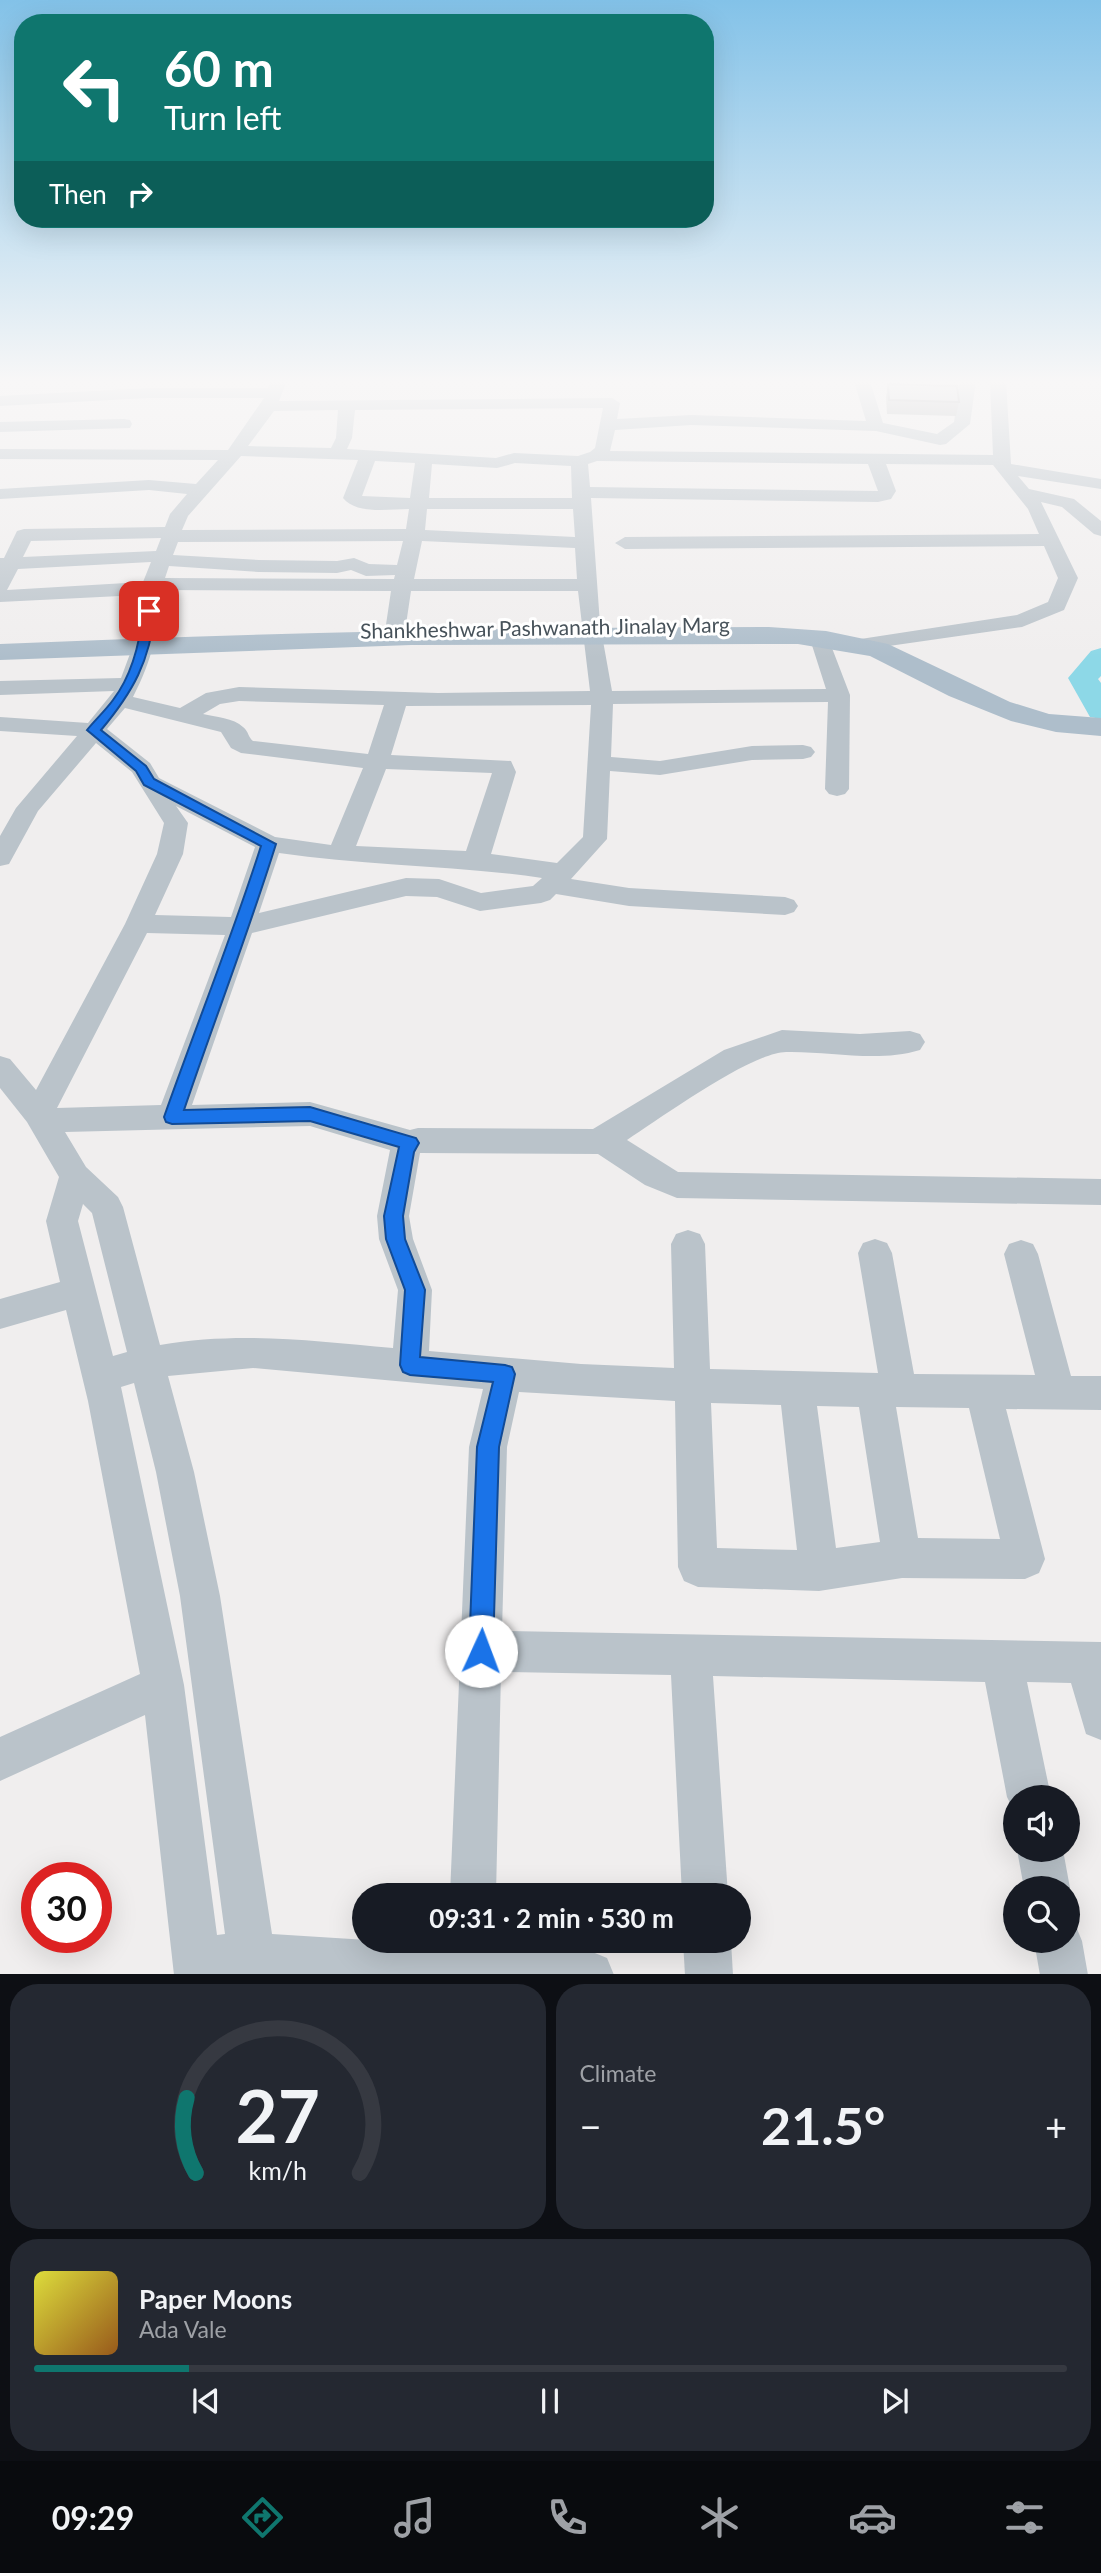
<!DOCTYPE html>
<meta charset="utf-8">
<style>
:root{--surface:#171b24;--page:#242831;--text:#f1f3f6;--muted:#9ea1a6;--line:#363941;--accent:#0f766e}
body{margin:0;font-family:Lato,sans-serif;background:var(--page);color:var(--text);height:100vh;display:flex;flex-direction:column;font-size:26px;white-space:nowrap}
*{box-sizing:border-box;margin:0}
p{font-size:23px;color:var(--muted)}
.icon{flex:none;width:38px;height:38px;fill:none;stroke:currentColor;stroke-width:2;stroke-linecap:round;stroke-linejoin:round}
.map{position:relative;height:1974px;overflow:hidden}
.details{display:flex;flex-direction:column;gap:10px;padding:10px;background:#0d0f14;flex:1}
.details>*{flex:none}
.top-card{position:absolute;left:14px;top:14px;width:700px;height:214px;border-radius:28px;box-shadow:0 7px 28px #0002;background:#0f766e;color:#fff;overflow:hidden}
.tools{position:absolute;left:1003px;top:1785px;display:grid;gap:14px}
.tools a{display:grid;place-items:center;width:77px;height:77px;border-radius:50%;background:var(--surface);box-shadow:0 7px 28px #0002;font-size:35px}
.speed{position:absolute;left:21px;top:1862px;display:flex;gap:14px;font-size:35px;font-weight:700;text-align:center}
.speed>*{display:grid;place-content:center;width:91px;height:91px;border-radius:50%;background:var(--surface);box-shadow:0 7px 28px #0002;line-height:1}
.speed .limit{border:10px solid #d22;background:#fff;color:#111}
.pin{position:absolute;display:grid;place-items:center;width:60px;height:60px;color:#fff;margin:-30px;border-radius:14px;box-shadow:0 4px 10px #0006}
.me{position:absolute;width:77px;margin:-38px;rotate:2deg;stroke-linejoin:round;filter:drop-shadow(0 0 5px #0008)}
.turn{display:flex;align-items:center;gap:24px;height:147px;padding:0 35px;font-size:32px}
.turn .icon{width:91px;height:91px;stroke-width:2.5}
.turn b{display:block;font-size:49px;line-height:60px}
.then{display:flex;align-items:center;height:66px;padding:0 35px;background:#0003;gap:14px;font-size:26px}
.big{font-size:52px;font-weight:700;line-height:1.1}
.details .widget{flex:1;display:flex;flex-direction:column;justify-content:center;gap:10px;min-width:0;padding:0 24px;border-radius:28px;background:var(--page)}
.details .dial{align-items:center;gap:0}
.dial svg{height:182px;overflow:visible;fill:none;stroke:var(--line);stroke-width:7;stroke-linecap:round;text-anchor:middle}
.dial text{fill:var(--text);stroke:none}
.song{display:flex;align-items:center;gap:21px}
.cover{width:84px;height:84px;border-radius:10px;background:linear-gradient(135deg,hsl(60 70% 55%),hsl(30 70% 35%))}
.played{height:7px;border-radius:4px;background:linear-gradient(90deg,var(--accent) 15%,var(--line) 15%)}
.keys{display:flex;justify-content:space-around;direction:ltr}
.heat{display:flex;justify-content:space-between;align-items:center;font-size:38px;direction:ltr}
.details .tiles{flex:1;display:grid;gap:10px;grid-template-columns:1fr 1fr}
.widget:last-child{grid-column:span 2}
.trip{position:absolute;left:352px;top:1883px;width:399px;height:70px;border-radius:35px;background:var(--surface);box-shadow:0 7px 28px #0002;font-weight:700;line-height:70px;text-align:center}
.tabs{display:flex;height:112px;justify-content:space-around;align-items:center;background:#090b0e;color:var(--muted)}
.tabs .icon{width:49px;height:49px}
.tabs .selected{color:var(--accent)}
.tabs b{font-size:32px;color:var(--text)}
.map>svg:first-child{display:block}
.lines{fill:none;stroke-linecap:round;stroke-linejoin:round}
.river{fill:#8dd8e7;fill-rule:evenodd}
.minor{fill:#bac3ca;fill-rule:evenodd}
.major{fill:#aebecb;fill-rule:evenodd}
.wall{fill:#acafb3}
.building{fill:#c8cbd0;stroke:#8c8e92;stroke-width:2}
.route{fill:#1a73e8;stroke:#114b97;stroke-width:2}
.labels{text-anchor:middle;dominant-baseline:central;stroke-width:6;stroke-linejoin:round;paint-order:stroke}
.far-street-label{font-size:21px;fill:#47525a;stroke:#fff}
</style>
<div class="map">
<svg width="1101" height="1975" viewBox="0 0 1101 1975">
<rect width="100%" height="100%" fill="#f0eeee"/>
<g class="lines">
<polygon class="river" points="1101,648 1101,676 1098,679 1101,683 1101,719 1090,717 1068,678 1091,651"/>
<g class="minor">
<path d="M271,381H287L279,401L612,398L620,403L617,419L691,415L866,421L854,381H870L883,423L937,434L954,422L960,381H976L970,424L946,444L940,445L876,431L691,425L615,430L610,451L993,455L990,381H1006L1011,464L1101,479V489L1018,476L1029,489L1074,499L1101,521V536L1094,534L1062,507L1041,502L1078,578L1064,610L1022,627L861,650L854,648L850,644L854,640L1017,615L1048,602L1058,578L1044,546L625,549L615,543L625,537L1039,534L1028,509L993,465L886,464L896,491L891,499L878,502L591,498L600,624L612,691L826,689L810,639L813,635H827L850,695L849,789L845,794L837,796L829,794L825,789L828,702L613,704L611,757L660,761L752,746L803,745L811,747L815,752L811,757L803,759L752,760L660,775L610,771L607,839L571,879L629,888L785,897L794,900L798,906L794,912L785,915L629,906L556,894L550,900L541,903L480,911L437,897L406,896L252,933L192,1105L310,1102L410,1130L418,1128L593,1129L724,1050L782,1030L860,1034L910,1031L920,1034L925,1042L920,1050C877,1063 830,1051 786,1052C750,1053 661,1118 627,1140L678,1172L1101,1179V1205L677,1198L645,1185L598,1154L420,1153L409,1216L413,1239L432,1290L429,1351L581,1364L674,1368L671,1244L676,1234L688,1230L700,1234L705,1244L710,1369L878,1373L858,1253L863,1243L875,1239L887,1243L892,1253L914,1374L1035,1375L1004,1254L1009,1244L1021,1240L1033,1244L1038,1254L1071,1376H1101V1410L1006,1409L1045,1559L1039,1573L1025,1579L902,1578L819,1591L698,1587L684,1581L678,1567L675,1401L519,1392L507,1447L502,1631L1101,1642V1740L1086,1734L1071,1683L1027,1682L1051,1797H1015V1813L1007,1797L985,1682L713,1676L728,1895H682L671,1675L501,1672L496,1895H450L469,1447L483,1389L253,1368L168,1376L194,1472L220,1596L272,1934L447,1945V1941H495V1948L590,1951L607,1958L614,1975H174L145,1715L0,1781V1737L140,1674L88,1401L66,1310L0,1329V1299L60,1282L46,1221L59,1177L27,1122L0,1088V1056L10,1059L36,1090L125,924L157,854L164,823L132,772L96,743L38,811L9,864L0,866V836L16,808L77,736L0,731V717L88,723L114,691L0,695V681L121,678L137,635L140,595L0,602V558H4L17,531L24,529L165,527L170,514L187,494L149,490L0,499V489L149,480L196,484L218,460L0,459V449L228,450L264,398H148L0,406V396L148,388H268ZM603,408L595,448L590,452L578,456L514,453L496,458L347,449L352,438L355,410ZM338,410L336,438L331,448L248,446L274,411ZM241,456L358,460L343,498C357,515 389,509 409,509L406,529L182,530L188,516ZM375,461L415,463L410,498L362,496ZM597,461L868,464L878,491L590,487L588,464ZM515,463L571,466L572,498H429L432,464L497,468ZM427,509H573L575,537L425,530ZM161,538L156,551L23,557L31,541ZM403,541L397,565L369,564L354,558L337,561L259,560L173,555L178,542ZM422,541L575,548L577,579H414ZM151,562L143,582L7,590L18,569ZM169,566L259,572L337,573L351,570L366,576L395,575L394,579L165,578ZM161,590L391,591L384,638L387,642H401L404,638L411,591H578L590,691L438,693L239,687L206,693L180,708L133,697C153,658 158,632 161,590ZM239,701L384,705L368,754L253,741C248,737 249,732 243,727C234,718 215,717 203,714L220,704ZM591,705L583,837L557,863L491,854L516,772L511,761L391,755L406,706ZM125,708L221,732L231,748L241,753L363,768L331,845L275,837L159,778L150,763L107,729ZM386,769L492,773L466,851L356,846ZM176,806L255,847L231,917L155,915L183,854L188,823ZM279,853C366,866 454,865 542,878L533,886L481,893L439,879L406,878L259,913ZM147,933L225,935L161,1105L57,1108ZM310,1126L390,1150L377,1216L379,1239L398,1290L393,1348C314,1341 240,1331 160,1345L123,1207L118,1197L86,1167L65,1132ZM83,1204L92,1213L127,1352L113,1356L78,1221ZM134,1383L156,1472L180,1596L225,1934L217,1935L184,1685L121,1387ZM711,1403L781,1405L797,1550L717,1548ZM817,1406L859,1407L880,1542L836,1548ZM896,1407L969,1408L1000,1539L918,1538Z"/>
<polygon points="124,419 130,420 132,424 130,428 0,432 0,422"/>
<polygon points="1017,1850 1063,1850 1070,1888 1068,1894 1068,1888 1024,1888"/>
<polygon points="1068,1921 1075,1924 1082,1941 1088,1975 1040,1975 1034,1941 1068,1941"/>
<polygon points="683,1941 731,1941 733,1975 685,1975"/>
</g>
<path class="major" d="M769,627L826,631L888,644L1010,702L1049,714L1101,718V736L1056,732L1011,721L949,696L870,656L798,644L411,645L0,660V644C256,633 512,627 769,627Z"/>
</g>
<polygon class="wall" points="888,384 959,402 956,416 887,414 886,397"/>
<polygon class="building" points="888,384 957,386 959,402 889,400"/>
<linearGradient id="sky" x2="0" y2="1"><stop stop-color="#83c2e8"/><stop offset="0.58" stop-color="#f8f7f7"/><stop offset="1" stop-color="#f8f7f7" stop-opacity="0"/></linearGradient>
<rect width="1101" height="658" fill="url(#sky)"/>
<path class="route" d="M149,608L155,611C150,661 133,692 101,730L146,766L154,779L276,844C248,934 214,1021 184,1110L310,1107L416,1138L419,1143L414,1152L403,1216L405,1239L425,1290L420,1357L505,1365L512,1367L515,1374L499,1447L493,1651L489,1660L481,1663L473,1660L469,1651L477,1447L493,1382L410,1375L403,1372L400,1365L405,1290L386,1239L384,1216L399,1147L310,1121L172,1124L166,1122L164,1117C196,1026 232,937 261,846L144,785L136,771L87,730C95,720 105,711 113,700C132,675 140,643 143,611Z"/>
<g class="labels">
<g class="far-street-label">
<text transform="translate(545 627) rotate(-1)">Shankheshwar Pashwanath Jinalay Marg</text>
</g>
</g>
</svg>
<div class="tools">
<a><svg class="icon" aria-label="sound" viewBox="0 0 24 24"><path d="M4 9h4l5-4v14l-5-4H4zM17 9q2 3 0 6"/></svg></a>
<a><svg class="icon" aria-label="search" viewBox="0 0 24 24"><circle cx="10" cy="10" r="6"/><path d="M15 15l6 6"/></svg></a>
</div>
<div class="speed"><div class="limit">30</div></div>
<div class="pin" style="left:149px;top:611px;background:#d93025"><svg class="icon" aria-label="arrive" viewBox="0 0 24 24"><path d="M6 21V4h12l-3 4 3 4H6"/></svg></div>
<svg class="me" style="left:481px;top:1651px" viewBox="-20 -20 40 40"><circle r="19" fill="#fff"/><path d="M0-13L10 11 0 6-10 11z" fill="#1a73e8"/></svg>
<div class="trip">09:31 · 2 min · 530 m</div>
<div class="top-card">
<div class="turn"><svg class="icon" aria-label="left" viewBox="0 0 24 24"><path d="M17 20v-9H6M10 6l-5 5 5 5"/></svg><div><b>60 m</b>Turn left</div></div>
<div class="then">Then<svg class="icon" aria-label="right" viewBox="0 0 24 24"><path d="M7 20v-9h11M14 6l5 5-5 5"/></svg></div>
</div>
</div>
<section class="details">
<div class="tiles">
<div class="widget dial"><svg viewBox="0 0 100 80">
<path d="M14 69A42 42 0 1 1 86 69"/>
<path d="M14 69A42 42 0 0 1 10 36" stroke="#0f766e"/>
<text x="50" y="56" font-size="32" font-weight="700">27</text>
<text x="50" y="72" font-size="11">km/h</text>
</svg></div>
<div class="widget"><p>Climate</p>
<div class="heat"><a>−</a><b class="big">21.5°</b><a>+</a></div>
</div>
<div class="widget">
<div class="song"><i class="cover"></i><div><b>Paper Moons</b><p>Ada Vale</p></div></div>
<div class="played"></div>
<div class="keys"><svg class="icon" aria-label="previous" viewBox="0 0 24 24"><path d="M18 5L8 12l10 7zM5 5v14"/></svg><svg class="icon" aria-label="pause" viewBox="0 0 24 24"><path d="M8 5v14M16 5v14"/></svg><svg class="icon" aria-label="next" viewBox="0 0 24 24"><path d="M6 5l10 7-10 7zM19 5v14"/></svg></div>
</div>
</div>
</section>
<nav class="tabs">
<b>09:29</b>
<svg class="icon selected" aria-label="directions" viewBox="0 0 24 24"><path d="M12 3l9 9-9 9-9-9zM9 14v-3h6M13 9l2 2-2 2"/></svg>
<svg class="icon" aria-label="music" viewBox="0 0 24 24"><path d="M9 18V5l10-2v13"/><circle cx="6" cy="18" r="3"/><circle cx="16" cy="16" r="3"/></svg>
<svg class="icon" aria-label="phone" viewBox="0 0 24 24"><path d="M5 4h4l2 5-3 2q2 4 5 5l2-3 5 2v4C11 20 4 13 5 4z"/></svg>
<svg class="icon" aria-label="climate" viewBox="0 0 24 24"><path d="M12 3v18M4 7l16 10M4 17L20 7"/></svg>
<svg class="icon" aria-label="car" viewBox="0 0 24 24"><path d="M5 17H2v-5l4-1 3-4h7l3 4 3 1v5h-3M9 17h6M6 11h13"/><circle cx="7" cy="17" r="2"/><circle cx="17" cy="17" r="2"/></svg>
<svg class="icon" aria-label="filters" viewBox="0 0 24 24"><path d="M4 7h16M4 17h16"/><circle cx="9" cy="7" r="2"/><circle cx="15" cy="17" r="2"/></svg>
</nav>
